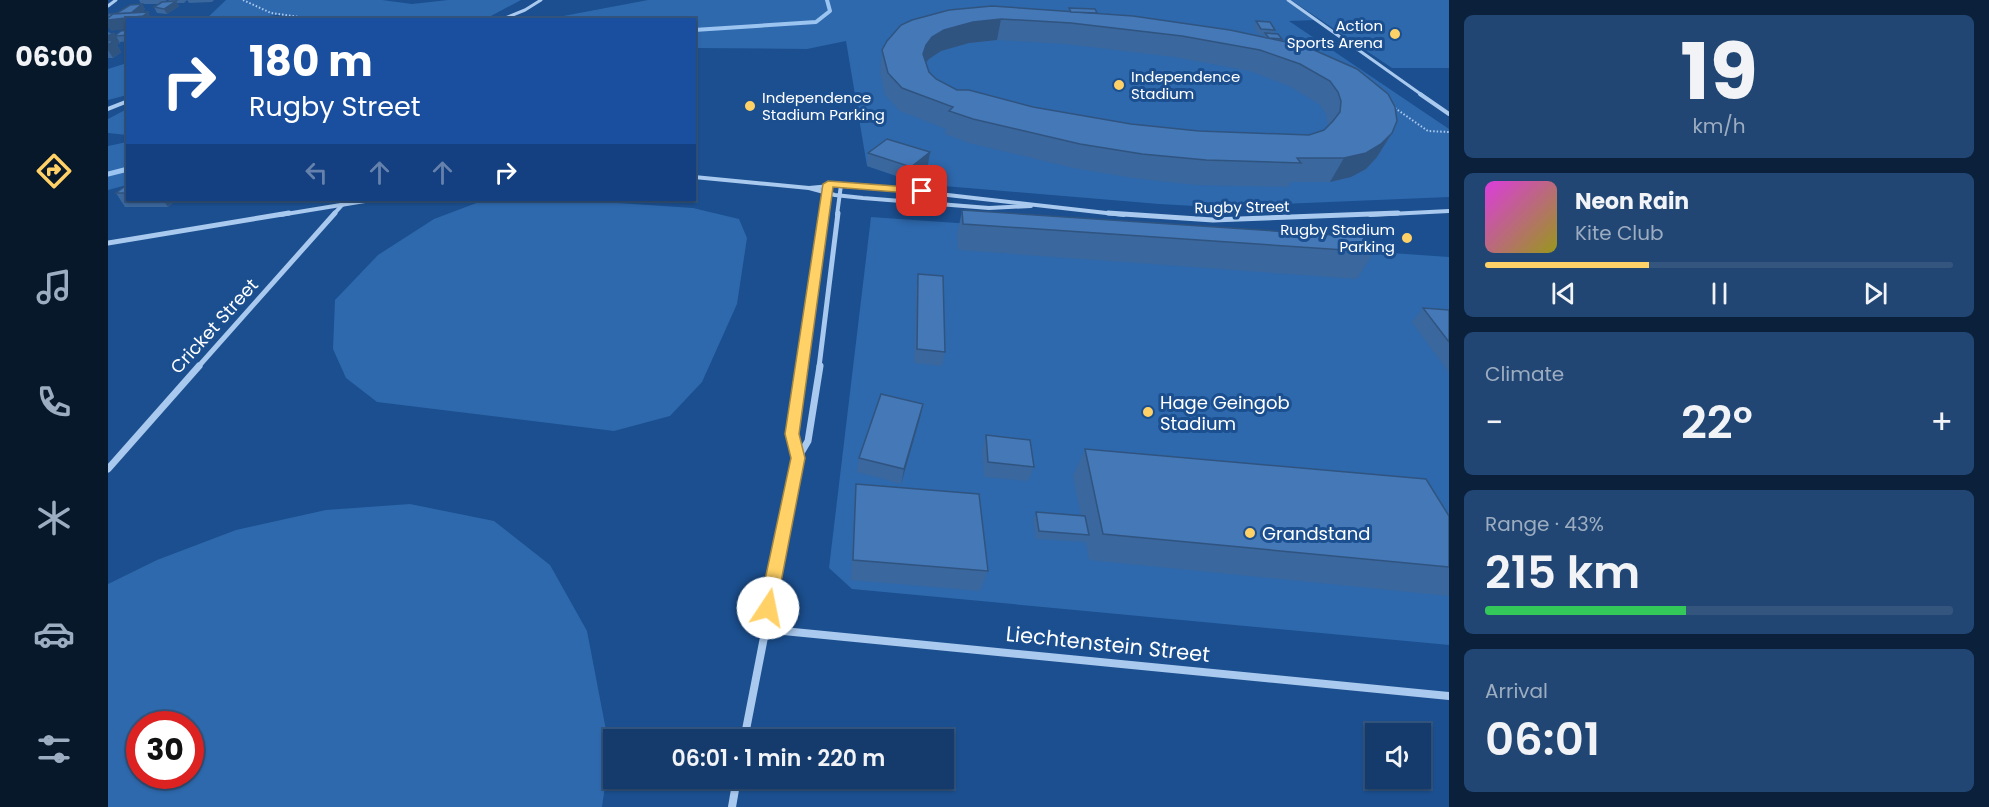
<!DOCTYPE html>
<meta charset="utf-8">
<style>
:root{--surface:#143b6b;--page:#214673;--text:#f1f3f6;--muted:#9dadc1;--line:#33557e;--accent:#ffd166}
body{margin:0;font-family:Poppins,sans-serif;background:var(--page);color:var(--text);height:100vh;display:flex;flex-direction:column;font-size:22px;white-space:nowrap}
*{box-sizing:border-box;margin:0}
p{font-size:20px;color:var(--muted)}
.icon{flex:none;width:33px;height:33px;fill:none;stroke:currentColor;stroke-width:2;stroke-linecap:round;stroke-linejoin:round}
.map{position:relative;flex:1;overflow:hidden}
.drawer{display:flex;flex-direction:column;gap:15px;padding:15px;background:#0b203b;width:540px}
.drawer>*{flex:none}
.top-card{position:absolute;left:18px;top:18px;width:570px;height:183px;border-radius:0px;box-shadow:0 2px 4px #0004,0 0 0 2px var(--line);background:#1a4fa0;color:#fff;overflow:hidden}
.tools{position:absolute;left:1257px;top:723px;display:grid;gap:12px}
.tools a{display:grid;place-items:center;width:66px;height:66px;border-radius:0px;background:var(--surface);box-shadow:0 2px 4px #0004,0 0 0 2px var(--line);font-size:30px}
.speed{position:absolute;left:18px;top:711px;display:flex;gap:12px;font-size:30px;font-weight:700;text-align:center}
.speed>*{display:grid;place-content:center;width:78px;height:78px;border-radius:50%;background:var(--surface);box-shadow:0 2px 4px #0004,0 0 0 2px var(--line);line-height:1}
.speed .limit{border:9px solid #d22;background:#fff;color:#111}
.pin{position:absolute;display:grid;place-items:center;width:51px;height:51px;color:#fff;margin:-26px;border-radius:12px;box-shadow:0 3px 9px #0006}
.me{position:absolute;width:66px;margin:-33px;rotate:11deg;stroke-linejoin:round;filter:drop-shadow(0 0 4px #0008)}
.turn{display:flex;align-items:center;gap:21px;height:126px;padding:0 24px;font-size:27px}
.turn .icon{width:78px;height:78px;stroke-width:2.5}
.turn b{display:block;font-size:42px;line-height:51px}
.lanes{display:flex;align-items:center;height:57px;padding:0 24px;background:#0003;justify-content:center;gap:30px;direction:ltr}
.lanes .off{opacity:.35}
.big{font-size:45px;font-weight:600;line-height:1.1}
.drawer .card{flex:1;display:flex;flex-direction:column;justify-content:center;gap:9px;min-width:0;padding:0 21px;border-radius:9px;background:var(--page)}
.drawer .dial{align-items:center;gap:0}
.dial b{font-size:78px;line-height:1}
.song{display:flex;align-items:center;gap:18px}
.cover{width:72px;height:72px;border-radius:9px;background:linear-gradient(135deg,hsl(300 70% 55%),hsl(60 70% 35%))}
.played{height:6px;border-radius:3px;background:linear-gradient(90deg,var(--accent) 35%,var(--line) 35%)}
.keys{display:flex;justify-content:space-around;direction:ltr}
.heat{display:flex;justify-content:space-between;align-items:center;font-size:33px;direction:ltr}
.charge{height:9px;border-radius:4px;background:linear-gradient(90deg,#34c759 43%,var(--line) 0)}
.trip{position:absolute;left:495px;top:729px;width:351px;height:60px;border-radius:0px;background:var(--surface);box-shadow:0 2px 4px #0004,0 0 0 2px var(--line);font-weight:600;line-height:60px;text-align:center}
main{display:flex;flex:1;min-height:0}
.tab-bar{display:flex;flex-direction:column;width:108px;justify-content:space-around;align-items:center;background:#08182b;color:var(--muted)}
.tab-bar .icon{width:42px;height:42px}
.tab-bar .selected{color:var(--accent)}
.tab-bar b{font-size:27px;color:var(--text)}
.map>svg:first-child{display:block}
.green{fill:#2e69ad;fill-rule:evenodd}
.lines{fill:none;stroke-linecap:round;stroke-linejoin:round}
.stream-far1{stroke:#9cc4f0;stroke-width:4}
.stream{stroke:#9cc4f0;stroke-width:5}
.path{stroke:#a9c9ee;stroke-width:2;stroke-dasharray:1.5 2;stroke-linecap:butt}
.minor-far4{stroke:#a9c9ee;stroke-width:3}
.minor-far3{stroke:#a9c9ee;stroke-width:4}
.minor-far2{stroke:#a9c9ee;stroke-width:5}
.minor-far1{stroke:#a9c9ee;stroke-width:7}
.minor{stroke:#a9c9ee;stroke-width:8}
.wall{fill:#3a679d;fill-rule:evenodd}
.shaded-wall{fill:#305480}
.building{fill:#4478b7;stroke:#305480;stroke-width:1.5;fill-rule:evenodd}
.route{fill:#ffd166;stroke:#a68842;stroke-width:1.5}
.poi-dot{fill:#ffd166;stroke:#1b4f8f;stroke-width:2}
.labels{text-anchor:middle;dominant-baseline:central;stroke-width:6;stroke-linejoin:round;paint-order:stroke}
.far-poi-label{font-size:15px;fill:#fff;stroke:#1b4f8f;text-anchor:end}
.far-street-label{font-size:15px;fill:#fff;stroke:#1b4f8f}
.street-label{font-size:18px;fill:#fff;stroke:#1b4f8f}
.poi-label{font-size:18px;fill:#fff;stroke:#1b4f8f;text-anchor:start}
.near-street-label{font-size:21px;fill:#fff;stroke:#1b4f8f}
</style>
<main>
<nav class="tab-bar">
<b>06:00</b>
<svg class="icon selected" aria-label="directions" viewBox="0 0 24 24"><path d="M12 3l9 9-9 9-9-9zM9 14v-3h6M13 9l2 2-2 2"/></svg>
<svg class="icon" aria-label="music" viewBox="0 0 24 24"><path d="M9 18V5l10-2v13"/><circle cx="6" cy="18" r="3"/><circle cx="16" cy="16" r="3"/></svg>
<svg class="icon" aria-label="phone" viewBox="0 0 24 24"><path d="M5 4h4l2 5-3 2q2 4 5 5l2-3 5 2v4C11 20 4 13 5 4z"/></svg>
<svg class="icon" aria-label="climate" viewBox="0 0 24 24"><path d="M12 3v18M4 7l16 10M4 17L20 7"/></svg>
<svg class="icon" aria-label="car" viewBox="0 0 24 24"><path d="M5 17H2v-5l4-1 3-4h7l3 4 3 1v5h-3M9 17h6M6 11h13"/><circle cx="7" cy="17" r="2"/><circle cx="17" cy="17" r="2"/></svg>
<svg class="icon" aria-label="filters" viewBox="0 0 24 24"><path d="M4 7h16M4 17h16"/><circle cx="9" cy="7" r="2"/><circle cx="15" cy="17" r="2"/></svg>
</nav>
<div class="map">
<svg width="1341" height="807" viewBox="0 0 1341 807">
<rect width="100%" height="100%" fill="#1b4f8f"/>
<g class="green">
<polygon points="118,0 274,0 304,4 340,0 413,0 383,16 365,19 214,20 169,15 134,19 98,19"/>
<polygon points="540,0 1180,0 1209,20 1181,21 1341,129 1341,197 1105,207 1051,204 812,184 759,166 738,41 699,49 587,48 586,20 434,20"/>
<polygon points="1183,0 1341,0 1341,68 1284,68"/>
<polygon points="19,63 19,95 0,100 0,69"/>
<polygon points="19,109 19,135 0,133 0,119"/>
<polygon points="19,142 19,185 0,190 0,146"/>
<polygon points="392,200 465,200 585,208 631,219 639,238 629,304 594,382 562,416 506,431 269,402 238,378 225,349 227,300 270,255 326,219 371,202"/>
<polygon points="763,217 1341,257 1341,645 744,589 721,568"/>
<path d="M302,504L386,521L442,565L479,631L502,751L494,807H0V584L49,560L128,530L218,510ZM32,724H82V776H32Z"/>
</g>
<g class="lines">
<polyline class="stream-far1" points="586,30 708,22 722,11 719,0"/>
<polyline class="stream" points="0,174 20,169"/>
<g class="path">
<polyline points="135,0 163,13 214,20"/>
<polyline points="1284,106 1320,131 1341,132"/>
</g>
<g class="minor-far4">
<polyline points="1180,0 1314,95"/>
<polyline points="0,6 8,0"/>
<polyline points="392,20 417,10 433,0"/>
</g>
<g class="minor-far3">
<polyline points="1312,94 1341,114"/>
<polyline points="0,109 20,101"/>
<polyline points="586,177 701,188 727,195 755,198 881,208 923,206"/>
<polyline points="701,188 733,185 787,189 1016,215"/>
<polyline points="172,215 263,200"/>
<polyline points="225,215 235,204"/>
<polyline points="716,215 719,192"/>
<polyline points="729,215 733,185"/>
<polyline points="1262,215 1341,211"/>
</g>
<g class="minor-far2">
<polyline points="1000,213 1105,220 1290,213"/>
<polyline points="0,243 181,213"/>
<polyline points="90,367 227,213"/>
<polyline points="694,367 716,213"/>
<polyline points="711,367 730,213"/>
</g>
<g class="minor-far1">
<polyline points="690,458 684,434 694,366"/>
<polyline points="0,469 91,366"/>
<polyline points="670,561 690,458 700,441 712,366"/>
</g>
<g class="minor">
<polyline points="655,629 1341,696"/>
<polyline points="636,740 671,560"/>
<polyline points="624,807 629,778"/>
</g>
</g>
<g class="wall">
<polygon points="31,0 59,0 56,2 61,1 60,0 106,0 104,2 81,3 79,0 76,3 69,3 71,6 59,14 49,13 46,7 51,4 34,4 37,9 33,13 40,12 43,20 20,20 3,31 9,13 33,4"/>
<path d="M884,6L961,11V8L989,13L1155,37L1156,35L1150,34L1146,27L1148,21L1167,30L1166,33L1174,39L1173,41L1197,46L1284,133L1269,157L1258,169L1243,177L1222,182H1183L1180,187L1087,185L1025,178L965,168L861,143L837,134L838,129L792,111L777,95L772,72L774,50ZM889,40L957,44L1066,57L1142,71L1181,86L1211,104L1218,114L1220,126L1216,130L1201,135L1091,131L1023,124L925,107L849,90L828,79L821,72L818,62L821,59L833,51L861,43Z"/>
<polygon points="20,30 20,41 12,42 12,43 9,45 13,52 5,58 0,58 0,32 8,35"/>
<polygon points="760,153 820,165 801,180 759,166"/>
<polygon points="20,184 20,200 68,200 60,207 17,207 8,193"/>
<polygon points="854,210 1266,252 1249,279 850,250 849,236"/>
<polygon points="810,274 837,352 834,366 806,363 808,288"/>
<polygon points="1315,308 1341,310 1341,373 1304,322"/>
<polygon points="812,418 793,484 749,472 751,458"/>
<polygon points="878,435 926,467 920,481 876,477 874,450"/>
<polygon points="977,449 1341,516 1341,596 981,560 978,542 928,539 925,520 928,512 973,516 965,476"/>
<polygon points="748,484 880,571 872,591 743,580 746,505"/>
</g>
<g class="shaded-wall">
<polygon points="68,1 71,6 59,14 56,9"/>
<polygon points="34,4 37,9 28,17 40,12 43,20 20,20 20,29 3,31 0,27 0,20"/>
<polygon points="893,19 889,40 861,43 833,51 821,59 815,66 815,54 818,45 824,37 836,30 865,22"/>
<polygon points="6,32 12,43 9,45 13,52 5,58 0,50 0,35"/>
<polygon points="1284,133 1269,157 1258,169 1243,177 1222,182 1236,158"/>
<polygon points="822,152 820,165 801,180 803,167"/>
<polygon points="55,200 68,200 60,207"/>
<polygon points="815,404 812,418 793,484 796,469"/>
</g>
<g class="building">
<polygon points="68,1 56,9 46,7 54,2"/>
<polygon points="34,4 23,13 5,14 0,18 0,14 9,13 22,5"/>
<path d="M884,6L1025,16L1122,30L1197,46L1249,69L1280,94L1287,107L1289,121L1284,133L1273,144L1258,153L1236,158H1189L1193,163L1098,160L1034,154L972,144L865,119L841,111L845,107L794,88L780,73L774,50L779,41L793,25L804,20L841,10ZM893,19L963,23L1074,36L1152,50L1192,64L1222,81L1230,92L1233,101L1232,112L1225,121L1216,130L1201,135L1091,131L1023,124L925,107L861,90H849L828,79L821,72L815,54L818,45L824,37L836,30L865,22Z"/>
<polygon points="961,8 987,9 989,13 963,12"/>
<polygon points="40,12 35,16 0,20 0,18 5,14"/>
<polygon points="1148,21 1162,22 1167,30 1153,29"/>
<polygon points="20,30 20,35 8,36 8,35 13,31"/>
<polygon points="1157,33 1170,34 1174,39 1161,38"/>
<polygon points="6,40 0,45 0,41"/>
<polygon points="779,139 822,152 803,167 760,153"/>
<polygon points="20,184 20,193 8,193"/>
<polygon points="854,210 1255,237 1266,252 855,224"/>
<polygon points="810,274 835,276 837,352 809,349"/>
<polygon points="1315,308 1341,310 1341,342"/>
<polygon points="773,394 815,404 796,469 751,458"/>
<polygon points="878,435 922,440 926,467 880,462"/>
<polygon points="977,449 1318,479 1341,516 1341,567 995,534"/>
<polygon points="748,484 871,494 880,571 745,560"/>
<polygon points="928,512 977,516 981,535 931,531"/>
</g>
<polygon class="route" points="720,181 814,188 819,191 814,194 725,187 691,434 697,458 668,608 666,613 660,615 654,613 651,608 683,458 677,434 715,184"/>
<g class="poi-dot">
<circle cx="1287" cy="34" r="6"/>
<circle cx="1011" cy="85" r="6"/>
<circle cx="642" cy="106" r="6"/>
<circle cx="1299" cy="238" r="6"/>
<circle cx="1040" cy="412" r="6"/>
<circle cx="1142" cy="533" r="6"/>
</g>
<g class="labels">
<g class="far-poi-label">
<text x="1275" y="25">Action<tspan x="1275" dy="17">Sports Arena</tspan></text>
<text x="1023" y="76" text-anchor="start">Independence<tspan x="1023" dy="17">Stadium</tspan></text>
<text x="654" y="97" text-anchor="start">Independence<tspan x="654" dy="17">Stadium Parking</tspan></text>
<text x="1287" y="229">Rugby Stadium<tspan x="1287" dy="17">Parking</tspan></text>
</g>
<g class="far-street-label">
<text transform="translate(1134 207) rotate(-1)">Rugby Street</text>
</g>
<g class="street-label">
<text transform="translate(106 326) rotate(-48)">Cricket Street</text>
</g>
<g class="poi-label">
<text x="1052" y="402">Hage Geingob<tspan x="1052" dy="21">Stadium</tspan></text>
<text x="1154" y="533">Grandstand</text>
</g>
<g class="near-street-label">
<text transform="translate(1000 644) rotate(6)">Liechtenstein Street</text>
</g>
</g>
</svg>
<div class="tools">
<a><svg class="icon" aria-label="sound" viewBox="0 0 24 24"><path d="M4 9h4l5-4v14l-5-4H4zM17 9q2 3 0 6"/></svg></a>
</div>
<div class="speed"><div class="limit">30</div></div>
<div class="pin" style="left:814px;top:191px;background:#d93025"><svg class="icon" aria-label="arrive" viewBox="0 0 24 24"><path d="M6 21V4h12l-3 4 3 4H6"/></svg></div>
<svg class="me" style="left:660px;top:608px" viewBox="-20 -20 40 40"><circle r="19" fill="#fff"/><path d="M0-13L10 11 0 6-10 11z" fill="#ffd166"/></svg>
<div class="trip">06:01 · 1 min · 220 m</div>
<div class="top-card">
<div class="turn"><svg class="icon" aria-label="right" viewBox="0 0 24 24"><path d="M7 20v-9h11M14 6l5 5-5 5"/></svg><div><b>180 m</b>Rugby Street</div></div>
<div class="lanes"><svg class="icon off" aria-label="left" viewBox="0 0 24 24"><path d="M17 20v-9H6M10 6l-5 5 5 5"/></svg><svg class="icon off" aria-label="ahead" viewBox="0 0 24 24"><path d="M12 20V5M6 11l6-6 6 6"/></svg><svg class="icon off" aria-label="ahead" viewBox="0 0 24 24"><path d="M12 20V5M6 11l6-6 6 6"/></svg><svg class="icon" aria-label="right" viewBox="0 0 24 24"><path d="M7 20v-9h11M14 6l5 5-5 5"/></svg></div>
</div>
</div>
<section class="drawer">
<div class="card dial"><b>19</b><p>km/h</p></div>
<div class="card">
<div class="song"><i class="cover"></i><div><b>Neon Rain</b><p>Kite Club</p></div></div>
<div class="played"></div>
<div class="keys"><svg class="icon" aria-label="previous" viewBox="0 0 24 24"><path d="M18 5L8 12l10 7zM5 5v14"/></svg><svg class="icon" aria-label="pause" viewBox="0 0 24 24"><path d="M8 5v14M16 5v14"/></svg><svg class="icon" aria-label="next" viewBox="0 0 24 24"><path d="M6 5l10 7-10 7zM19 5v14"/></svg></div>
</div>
<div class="card"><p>Climate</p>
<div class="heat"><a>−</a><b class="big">22°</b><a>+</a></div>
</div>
<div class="card"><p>Range · 43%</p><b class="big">215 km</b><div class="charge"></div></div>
<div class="card"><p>Arrival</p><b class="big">06:01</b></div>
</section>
</main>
